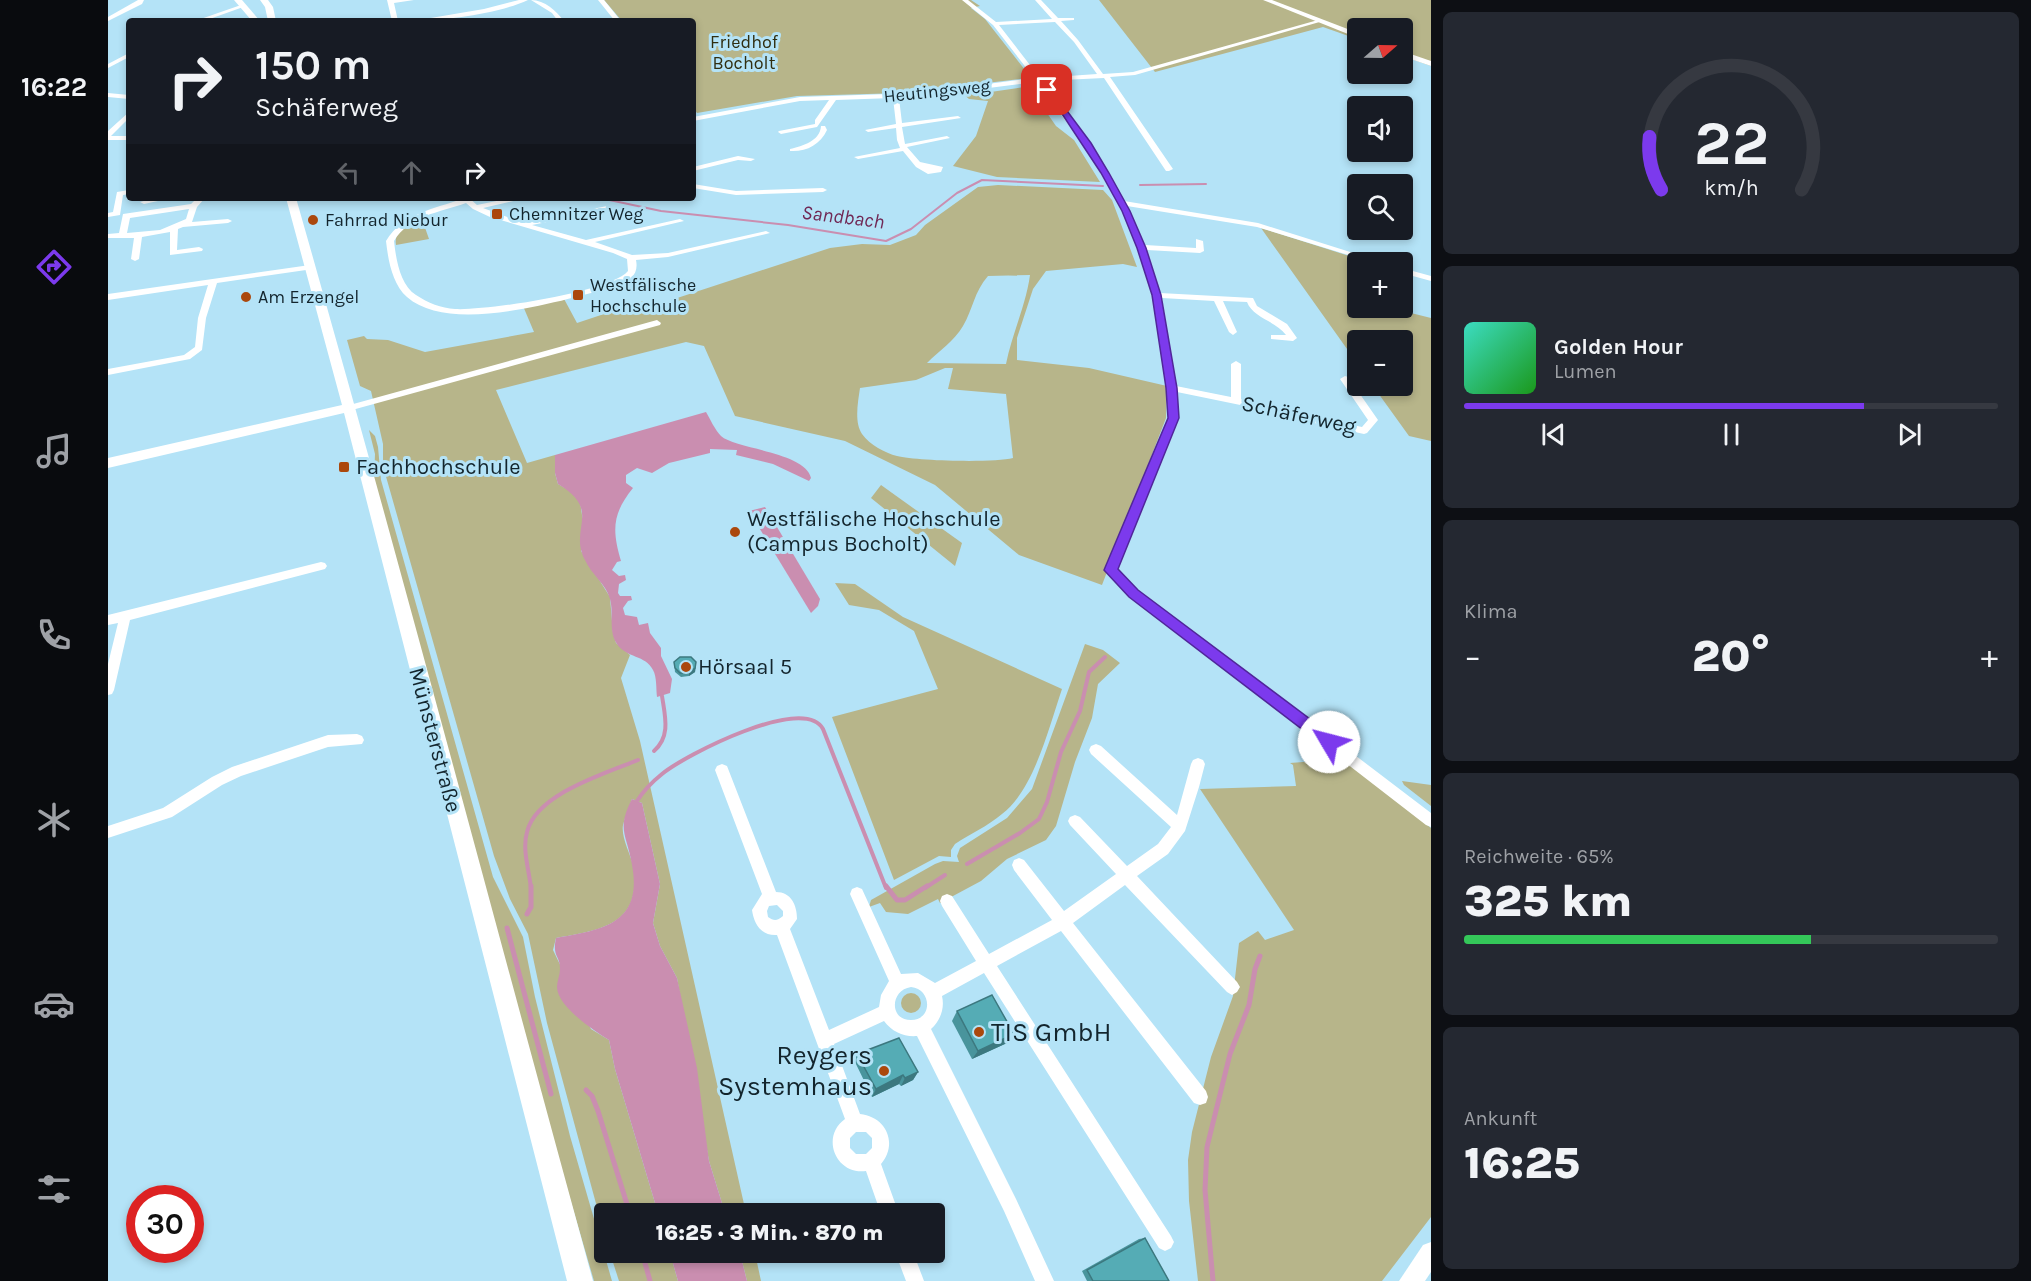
<!DOCTYPE html>
<html lang="de">
<meta charset="utf-8">
<style>
:root{--surface:#171b24;--page:#242831;--text:#f1f3f6;--muted:#9ea1a6;--line:#363941;--accent:#7c3aed}
body{margin:0;font-family:Karla,sans-serif;background:var(--page);color:var(--text);height:100vh;display:flex;flex-direction:column;font-size:22px;white-space:nowrap}
*{box-sizing:border-box;margin:0}
p{font-size:20px;color:var(--muted)}
.icon{flex:none;width:33px;height:33px;fill:none;stroke:currentColor;stroke-width:2;stroke-linecap:round;stroke-linejoin:round}
.map{position:relative;flex:1;overflow:hidden}
.drawer{display:flex;flex-direction:column;gap:12px;padding:12px;background:#0d0f14;width:600px}
.drawer>*{flex:none}
.top-card{position:absolute;left:18px;top:18px;width:570px;height:183px;border-radius:6px;box-shadow:0 3px 9px #0003;background:#171b24;color:var(--text);overflow:hidden}
.needle{width:39px;rotate:70deg}
.tools{position:absolute;left:1239px;top:18px;display:grid;gap:12px}
.tools a{display:grid;place-items:center;width:66px;height:66px;border-radius:6px;background:var(--surface);box-shadow:0 3px 9px #0003;font-size:30px}
.speed{position:absolute;left:18px;top:1185px;display:flex;gap:12px;font-size:30px;font-weight:700;text-align:center}
.speed>*{display:grid;place-content:center;width:78px;height:78px;border-radius:50%;background:var(--surface);box-shadow:0 3px 9px #0003;line-height:1}
.speed .limit{border:9px solid #d22;background:#fff;color:#111}
.pin{position:absolute;display:grid;place-items:center;width:51px;height:51px;color:#fff;margin:-26px;border-radius:12px;box-shadow:0 3px 9px #0006}
.me{position:absolute;width:66px;margin:-33px;rotate:307deg;stroke-linejoin:round;filter:drop-shadow(0 0 4px #0008)}
.turn{display:flex;align-items:center;gap:21px;height:126px;padding:0 30px;font-size:27px}
.turn .icon{width:78px;height:78px;stroke-width:2.5}
.turn b{display:block;font-size:42px;line-height:51px}
.lanes{display:flex;align-items:center;height:57px;padding:0 30px;background:#0003;justify-content:center;gap:30px;direction:ltr}
.lanes .off{opacity:.35}
.big{font-size:45px;font-weight:800;line-height:1.1}
.drawer .tile{flex:1;display:flex;flex-direction:column;justify-content:center;gap:9px;min-width:0;padding:0 21px;border-radius:9px;background:var(--page)}
.drawer .dial{align-items:center;gap:0}
.dial svg{height:156px;overflow:visible;fill:none;stroke:var(--line);stroke-width:7;stroke-linecap:round;text-anchor:middle}
.dial text{fill:var(--text);stroke:none}
.song{display:flex;align-items:center;gap:18px}
.cover{width:72px;height:72px;border-radius:9px;background:linear-gradient(135deg,hsl(170 70% 55%),hsl(120 70% 35%))}
.played{height:6px;border-radius:3px;background:linear-gradient(90deg,var(--accent) 75%,var(--line) 75%)}
.keys{display:flex;justify-content:space-around;direction:ltr}
.heat{display:flex;justify-content:space-between;align-items:center;font-size:33px;direction:ltr}
.charge{height:9px;border-radius:4px;background:linear-gradient(90deg,#34c759 65%,var(--line) 0)}
.trip{position:absolute;left:486px;top:1203px;width:351px;height:60px;border-radius:6px;background:var(--surface);box-shadow:0 3px 9px #0003;font-weight:800;line-height:60px;text-align:center}
main{display:flex;flex:1;min-height:0}
.menu{display:flex;flex-direction:column;width:108px;justify-content:space-around;align-items:center;background:#090b0e;color:var(--muted)}
.menu .icon{width:42px;height:42px}
.menu .current{color:var(--accent)}
.menu b{font-size:27px;color:var(--text)}
.map>svg:first-child{display:block}
.green{fill:#b7b58a;fill-rule:evenodd}
.water{fill:#ca8eb0}
.lines{fill:none;stroke-linecap:round;stroke-linejoin:round}
.stream-far2{stroke:#ca8eb0;stroke-width:2}
.stream-far1{stroke:#ca8eb0;stroke-width:4}
.stream{stroke:#ca8eb0;stroke-width:5}
.minor{fill:#fff;fill-rule:evenodd}
.tertiary{fill:#fff;fill-rule:evenodd}
.secondary{fill:#fff;fill-rule:evenodd}
.wall{fill:#49949c}
.shaded-wall{fill:#3c787f}
.building{fill:#55acb5;stroke:#3c787f;stroke-width:1.5}
.route{fill:#7c3aed;stroke:#51269a;stroke-width:1.5}
.poi-dot{fill:#ab480d;stroke:#b4e3f7;stroke-width:2}
.labels{text-anchor:middle;dominant-baseline:central;stroke-width:6;stroke-linejoin:round;paint-order:stroke}
.far-park-label{font-size:18px;fill:#302e10;stroke:#b4e3f7}
.far-street-label{font-size:18px;fill:#13252d;stroke:#b4e3f7}
.far-poi-label{font-size:18px;fill:#13252d;stroke:#b4e3f7;text-anchor:start}
.far-water-label{font-size:20px;font-style:italic;fill:#702855;stroke:#b4e3f7}
.street-label{font-size:22px;fill:#13252d;stroke:#b4e3f7}
.poi-label{font-size:22px;fill:#13252d;stroke:#b4e3f7;text-anchor:start}
.near-poi-label{font-size:27px;fill:#13252d;stroke:#b4e3f7;text-anchor:start}
</style>
<main>
<nav class="menu">
<b>16:22</b>
<svg class="icon current" aria-label="directions" viewBox="0 0 24 24"><path d="M12 3l9 9-9 9-9-9zM9 14v-3h6M13 9l2 2-2 2"/></svg>
<svg class="icon" aria-label="music" viewBox="0 0 24 24"><path d="M9 18V5l10-2v13"/><circle cx="6" cy="18" r="3"/><circle cx="16" cy="16" r="3"/></svg>
<svg class="icon" aria-label="phone" viewBox="0 0 24 24"><path d="M5 4h4l2 5-3 2q2 4 5 5l2-3 5 2v4C11 20 4 13 5 4z"/></svg>
<svg class="icon" aria-label="climate" viewBox="0 0 24 24"><path d="M12 3v18M4 7l16 10M4 17L20 7"/></svg>
<svg class="icon" aria-label="car" viewBox="0 0 24 24"><path d="M5 17H2v-5l4-1 3-4h7l3 4 3 1v5h-3M9 17h6M6 11h13"/><circle cx="7" cy="17" r="2"/><circle cx="17" cy="17" r="2"/></svg>
<svg class="icon" aria-label="filters" viewBox="0 0 24 24"><path d="M4 7h16M4 17h16"/><circle cx="9" cy="7" r="2"/><circle cx="15" cy="17" r="2"/></svg>
</nav>
<div class="map">
<svg width="1323" height="1281" viewBox="0 0 1323 1281">
<rect width="100%" height="100%" fill="#b4e3f7"/>
<g class="green">
<polygon points="496,0 863,0 872,6 863,8 877,19 921,75 920,78 794,93 689,96 589,113 585,108 585,21 514,21"/>
<polygon points="991,0 1323,0 1323,66 1295,56 1294,28 1250,28 1249,39 1215,27 1047,72"/>
<polygon points="923,86 925,93 948,126 966,140 992,182 889,177 845,166 868,136 880,101 861,99 854,93 869,94"/>
<path d="M890,185L995,190L1004,200L1029,267L1015,264L938,271L925,289L909,338V360L981,368L1059,386L1058,418L994,585L911,555L827,485L737,441L627,416L596,346L578,342L388,390L419,463L447,455V473L450,484L464,492L472,501L475,522L473,551L502,597L505,633L508,643L522,655L513,678L532,741L638,1213H617L601,1161L569,978L552,946L545,923L552,884L534,803L524,799C521,808 517,817 515,825C513,837 522,853 525,865C535,924 495,930 448,938L445,950L483,1029L501,1040L507,1069L550,1213L496,1214V1233L439,1023L420,934L402,899L386,856L275,466V444L263,391L252,386L239,340L256,336L259,339L280,340L317,352L426,332L415,306L455,297L469,323L535,301L557,302L722,248L754,244L782,245L808,235L817,225L870,187ZM922,275C918,305 904,334 898,364L819,363C831,351 846,341 855,326C865,309 866,292 880,276ZM837,368H845L840,389L898,394L905,458C886,463 808,461 789,456C777,453 762,445 754,434C746,422 750,402 752,388L808,380Z"/>
<path d="M314,219L321,239L288,245C286,228 300,225 314,219Z"/>
<polygon points="1153,228 1260,262 1250,262 1250,308 1283,308 1323,318 1323,441 1301,436 1265,386 1294,386 1294,340 1250,340 1249,363"/>
<polygon points="261,430 267,436 270,447 273,480 385,877 415,937 427,997 462,1136 504,1281 486,1281 447,1147 266,479 267,454"/>
<polygon points="773,485 854,543 847,566 763,498"/>
<path d="M727,583L747,584L795,617L954,689C941,727 926,790 894,814C880,826 862,834 847,844L843,850V857L831,856L786,880L724,717L830,689L806,631L771,610L741,605Z"/>
<polygon points="977,644 995,650 1012,663 990,684 984,718 967,762 948,826 938,840 899,859 873,881 832,903 830,899 800,914 778,912 772,903 761,907 763,900 827,864 835,861 851,862 849,856 852,848 899,818 924,789"/>
<polygon points="1234,759 1323,828 1323,1217 1274,1281 1090,1281 1081,1201 1080,1160 1084,1132 1103,1057 1125,996 1131,943 1150,931 1157,940 1186,930 1092,789 1188,786 1185,765 1182,763"/>
<polygon points="1294,781 1323,785 1323,806 1296,785"/>
<circle cx="803" cy="1003" r="10"/>
<polygon points="502,1253 562,1253 570,1281 511,1281"/>
<polygon points="632,1253 647,1253 653,1281 639,1281"/>
</g>
<g class="water">
<path d="M598,412C602,419 607,430 613,436C627,449 698,452 703,478L701,481L665,464L628,455L629,450L602,449V453L561,463L544,473L529,468L518,475V483L525,488C504,514 504,530 513,561L509,562L504,570L511,576L517,575L518,580L511,584L510,593L512,596H523L524,600L520,601L515,608L517,615L529,617L531,625L540,623L542,633L553,648V656L564,679L562,693L549,697C548,689 549,677 545,670C538,655 518,658 509,644C500,631 506,613 502,599C498,584 483,574 477,560C460,528 495,511 450,484L447,473V455Z"/>
<polygon points="657,507 712,599 710,606 703,613 641,511"/>
<path d="M524,799L534,803L552,884L545,923L552,946L569,978L589,1068L601,1161L617,1213H550L507,1069L501,1040C486,1031 449,1006 449,987C449,981 452,975 452,969C452,955 444,957 448,938C494,930 535,924 524,865C519,834 508,830 524,799Z"/>
<polygon points="562,1253 632,1253 639,1281 570,1281"/>
</g>
<g class="lines">
<g class="stream-far2">
<polyline points="1032,185 1098,184"/>
<polyline points="492,198 553,211 680,225 778,241 803,229 849,193 874,180 995,186"/>
</g>
<g class="stream-far1">
<path d="M546,751C563,736 557,716 554,696"/>
<path d="M529,801C536,790 544,782 554,774C577,755 696,694 715,729L778,888"/>
<polyline points="859,864 912,833 931,819 939,802 953,752 972,711 981,672 997,657"/>
<path d="M423,888C421,870 414,849 419,832C428,794 498,773 530,760"/>
<polyline points="817,888 837,875"/>
</g>
<g class="stream">
<polyline points="778,886 789,900 797,900 819,886"/>
<polyline points="419,914 423,907 423,886"/>
<polyline points="399,928 443,1094"/>
<polyline points="478,1090 484,1096 490,1111 522,1214"/>
<polyline points="534,1252 542,1281"/>
<polyline points="1105,1281 1097,1190 1099,1147 1122,1054 1141,1005 1147,969 1152,956"/>
</g>
<g class="minor">
<polygon points="30,0 36,0 34,4 0,21 0,17"/>
<polygon points="279,0 306,0 286,3 290,21 284,21"/>
<path d="M411,0H420C393,13 336,21 305,21L376,9Z"/>
<path d="M423,0C437,0 448,11 456,21H450L444,13Z"/>
<polygon points="490,0 496,0 513,21 507,21"/>
<path d="M854,0H860L888,22L944,19L927,0H933L950,18H966V20L953,21L970,40L995,74L1025,72L1210,20L1215,21L1027,75L1002,77L1065,169L1061,171H1058L996,78L934,81L983,145L1016,201L1150,223L1274,262H1263L1149,227L1019,206L1037,245L1088,248V239L1095,241L1096,251L1092,253L1039,250L1052,293L1145,298L1149,306L1179,324L1189,338L1185,341L1163,339V335H1178C1168,321 1145,318 1139,302L1115,301L1129,332L1125,335L1121,332L1106,301L1054,298L1068,386L1123,397V364L1128,361L1133,364V399C1174,407 1213,419 1254,427L1260,420L1232,379L1237,376L1240,377L1270,420L1259,433L1256,434L1210,424L1176,414L1069,392L1071,418L1009,569L1030,590L1323,813V827L1318,825L1022,596L997,570L1061,418L1059,388L1045,295L1030,247L1014,211L977,146L928,82L810,97L791,98L794,123L850,116L853,118L794,127L797,144L839,136L842,138L799,147L812,162L835,167L833,172L820,174L808,167L795,151L750,159L746,157L792,148L789,140L788,128L760,132L757,130L788,124L785,98L728,100L709,127L673,134L670,132L671,131L707,124V120L721,100L692,101L585,121V117L692,97L810,93L926,78L885,25ZM947,22L966,42L989,74L932,78L891,25Z"/>
<polygon points="133,5 138,6 96,21 87,21"/>
<polygon points="21,53 21,57 0,68 0,64"/>
<polygon points="0,93 21,95 21,99 0,97"/>
<polygon points="21,112 21,118 3,136 21,136 21,140 0,140 0,131"/>
<path d="M713,126H717L719,130C712,145 698,152 682,151V149C695,146 712,141 713,126Z"/>
<polygon points="630,156 647,159 643,161 630,160 585,171 585,167"/>
<polygon points="585,184 628,191 715,188 719,190 715,192 628,195 585,188"/>
<polygon points="21,190 21,194 15,195 12,215 0,217 0,213 5,212 9,192"/>
<polygon points="47,198 64,198 36,204 32,202"/>
<path d="M89,198H97L89,207L84,222L120,219L124,221L120,223L75,227L70,229L69,250L91,247L95,249L94,251L62,255V232L34,237L31,259L27,261L23,259L26,238H0V234L11,233L15,214L83,204ZM81,209L78,219L52,230L19,233L22,218Z"/>
<path d="M353,198H361L369,205L403,198H418L375,208L416,223L499,206V210L424,225L478,240L572,219L576,221L487,242L524,255L560,253L658,231L662,233L560,257L528,260C531,274 522,281 510,286C458,299 343,336 299,297C284,284 280,259 278,241C295,213 326,209 354,199ZM358,203L365,209L382,217L505,253L519,259L520,271C503,292 377,311 347,309C333,308 320,303 308,295C292,285 288,259 286,241C301,216 332,212 358,203Z"/>
<polygon points="202,265 205,265 205,269 109,283 98,318 94,350 82,359 0,375 0,369 76,355 87,347 90,318 100,285 0,300 0,294"/>
<polygon points="1294,268 1323,276 1323,281 1294,273"/>
<polygon points="549,320 553,323 552,325 244,410 238,410 236,408 238,406"/>
<polygon points="213,562 217,563 219,566 217,569 22,620 6,690 4,694 0,695 0,664 10,623 0,625 0,615"/>
<polygon points="249,734 254,736 256,740 254,744 220,747 133,776 114,785 64,817 0,838 0,826 55,808 104,777 124,767 220,735"/>
<path d="M988,744L993,746L1069,815L1083,764L1085,760L1090,758L1095,760L1097,764L1091,787L1077,831L1060,854L1029,876L1129,982L1132,987L1129,992L1124,995L1119,992L1017,885L965,923L1098,1091L1100,1097L1098,1103L1092,1105L1086,1103L953,931L889,966L1063,1236L1066,1242L1063,1248L1057,1251L1051,1248L876,973L834,996C837,1009 832,1021 823,1029L908,1199L946,1281H927L896,1211L809,1036C796,1037 784,1032 776,1021L726,1044L752,1114C779,1117 790,1144 773,1164L791,1214H773L758,1171C728,1175 712,1137 737,1119L669,935C653,936 646,924 644,910L654,894L607,770L609,766L614,764L619,766L668,892C683,892 689,905 689,919L682,929L721,1030L771,1007L773,995L781,981L742,894L744,889L749,887L754,889L793,974L810,973L827,983L868,961L834,906L832,901L834,896L839,894L844,896L881,954L944,920L906,870L904,865L906,860L911,858L916,860L956,911L1008,874L962,825L960,821L962,817L967,815L972,817L1019,866L1050,844L1063,827L983,754L981,750L983,746ZM669,905L675,911V916C669,921 666,921 660,917L659,911L661,906ZM803,987C824,989 825,1020 803,1020C781,1020 782,990 803,987ZM748,1132H758L764,1138V1148L758,1154H748L742,1148V1138Z"/>
<polygon points="787,1252 805,1252 816,1281 798,1281"/>
</g>
<g class="tertiary">
<polygon points="1155,0 1164,0 1250,33 1250,38"/>
<polygon points="1294,51 1323,61 1323,66 1294,56"/>
<polygon points="1323,1242 1323,1272 1317,1281 1291,1281 1315,1245"/>
</g>
<g class="secondary">
<polygon points="126,0 134,0 152,21 144,21"/>
<polygon points="152,0 160,0 165,7 168,21 160,21 157,7"/>
<path d="M178,198H188C291,558 386,920 485,1281H459L236,413L0,468V458L234,405Z"/>
</g>
</g>
<g class="wall">
<polygon points="566,662 588,665 587,672 581,676 573,677 567,672"/>
<polygon points="849,1011 899,1043 864,1059 844,1021"/>
<polygon points="749,1054 810,1072 805,1080 793,1086 791,1084 764,1097 747,1062"/>
<polygon points="1037,1238 1061,1281 979,1281 974,1271 1031,1239"/>
</g>
<g class="shaded-wall">
<polygon points="588,662 587,672 581,676 581,673"/>
<polygon points="906,1034 899,1043 864,1059 870,1051"/>
<polygon points="810,1072 805,1080 793,1086 797,1078"/>
<polygon points="795,1075 791,1084 764,1097 768,1089"/>
</g>
<g class="building">
<polygon points="572,657 583,657 588,662 587,668 581,673 572,673 567,668 566,662"/>
<polygon points="884,995 906,1034 870,1051 849,1011"/>
<polygon points="791,1038 810,1072 797,1078 795,1075 768,1089 749,1054"/>
<polygon points="1037,1238 1061,1281 985,1281 979,1270"/>
</g>
<polygon class="route" points="937,88 942,88 983,143 1001,173 1022,211 1038,248 1053,295 1069,388 1071,418 1010,569 1030,590 1226,737 1228,742 1226,746 1221,748 1216,746 1021,597 996,570 1060,418 1058,388 1044,295 1029,248 1014,211 993,173"/>
<g class="poi-dot">
<rect x="383" y="208" width="12" height="12" rx="3"/>
<circle cx="205" cy="220" r="6"/>
<rect x="464" y="289" width="12" height="12" rx="3"/>
<circle cx="138" cy="297" r="6"/>
<rect x="230" y="461" width="12" height="12" rx="3"/>
<circle cx="627" cy="532" r="6"/>
<circle cx="578" cy="667" r="6"/>
<circle cx="871" cy="1032" r="6"/>
<circle cx="776" cy="1071" r="6"/>
</g>
<g class="labels">
<g class="far-park-label">
<text x="636" y="42">Friedhof<tspan x="636" dy="21">Bocholt</tspan></text>
</g>
<g class="far-street-label">
<text transform="translate(829 91) rotate(-6)">Heutingsweg</text>
</g>
<g class="far-poi-label">
<text x="401" y="214">Chemnitzer Weg</text>
<text x="217" y="220">Fahrrad Niebur</text>
<text x="482" y="285">Westfälische<tspan x="482" dy="21">Hochschule</tspan></text>
<text x="150" y="297">Am Erzengel</text>
</g>
<g class="far-water-label">
<text transform="translate(735 217) rotate(7)">Sandbach</text>
</g>
<g class="street-label">
<text transform="translate(1191 415) rotate(12)">Schäferweg</text>
<text transform="translate(327 740) rotate(75)">Münsterstraße</text>
</g>
<g class="poi-label">
<text x="248" y="467">Fachhochschule</text>
<text x="639" y="519">Westfälische Hochschule<tspan x="639" dy="25">(Campus Bocholt)</tspan></text>
<text x="590" y="667">Hörsaal 5</text>
</g>
<g class="near-poi-label">
<text x="883" y="1032">TIS GmbH</text>
<text x="764" y="1055" text-anchor="end">Reygers<tspan x="764" dy="31">Systemhaus</tspan></text>
</g>
</g>
</svg>
<div class="tools">
<a><svg class="needle" viewBox="-14 -14 28 28"><path d="M0-13l5 13h-10z" fill="#e53935"/><path d="M0 13l5-13h-10z" fill="#9ea1a6"/></svg></a>
<a><svg class="icon" aria-label="sound" viewBox="0 0 24 24"><path d="M4 9h4l5-4v14l-5-4H4zM17 9q2 3 0 6"/></svg></a>
<a><svg class="icon" aria-label="search" viewBox="0 0 24 24"><circle cx="10" cy="10" r="6"/><path d="M15 15l6 6"/></svg></a>
<a>+</a>
<a>−</a>
</div>
<div class="speed"><div class="limit">30</div></div>
<div class="pin" style="left:939px;top:90px;background:#d93025"><svg class="icon" aria-label="arrive" viewBox="0 0 24 24"><path d="M6 21V4h12l-3 4 3 4H6"/></svg></div>
<svg class="me" style="left:1221px;top:742px" viewBox="-20 -20 40 40"><circle r="19" fill="#fff"/><path d="M0-13L10 11 0 6-10 11z" fill="#7c3aed"/></svg>
<div class="trip">16:25 · 3 Min. · 870 m</div>
<div class="top-card">
<div class="turn"><svg class="icon" aria-label="right" viewBox="0 0 24 24"><path d="M7 20v-9h11M14 6l5 5-5 5"/></svg><div><b>150 m</b>Schäferweg</div></div>
<div class="lanes"><svg class="icon off" aria-label="left" viewBox="0 0 24 24"><path d="M17 20v-9H6M10 6l-5 5 5 5"/></svg><svg class="icon off" aria-label="ahead" viewBox="0 0 24 24"><path d="M12 20V5M6 11l6-6 6 6"/></svg><svg class="icon" aria-label="right" viewBox="0 0 24 24"><path d="M7 20v-9h11M14 6l5 5-5 5"/></svg></div>
</div>
</div>
<section class="drawer">
<div class="tile dial"><svg viewBox="0 0 100 80">
<path d="M14 69A42 42 0 1 1 86 69"/>
<path d="M14 69A42 42 0 0 1 8 42" stroke="#7c3aed"/>
<text x="50" y="56" font-size="32" font-weight="700">22</text>
<text x="50" y="72" font-size="11">km/h</text>
</svg></div>
<div class="tile">
<div class="song"><i class="cover"></i><div><b>Golden Hour</b><p>Lumen</p></div></div>
<div class="played"></div>
<div class="keys"><svg class="icon" aria-label="previous" viewBox="0 0 24 24"><path d="M18 5L8 12l10 7zM5 5v14"/></svg><svg class="icon" aria-label="pause" viewBox="0 0 24 24"><path d="M8 5v14M16 5v14"/></svg><svg class="icon" aria-label="next" viewBox="0 0 24 24"><path d="M6 5l10 7-10 7zM19 5v14"/></svg></div>
</div>
<div class="tile"><p>Klima</p>
<div class="heat"><a>−</a><b class="big">20°</b><a>+</a></div>
</div>
<div class="tile"><p>Reichweite · 65%</p><b class="big">325 km</b><div class="charge"></div></div>
<div class="tile"><p>Ankunft</p><b class="big">16:25</b></div>
</section>
</main>
